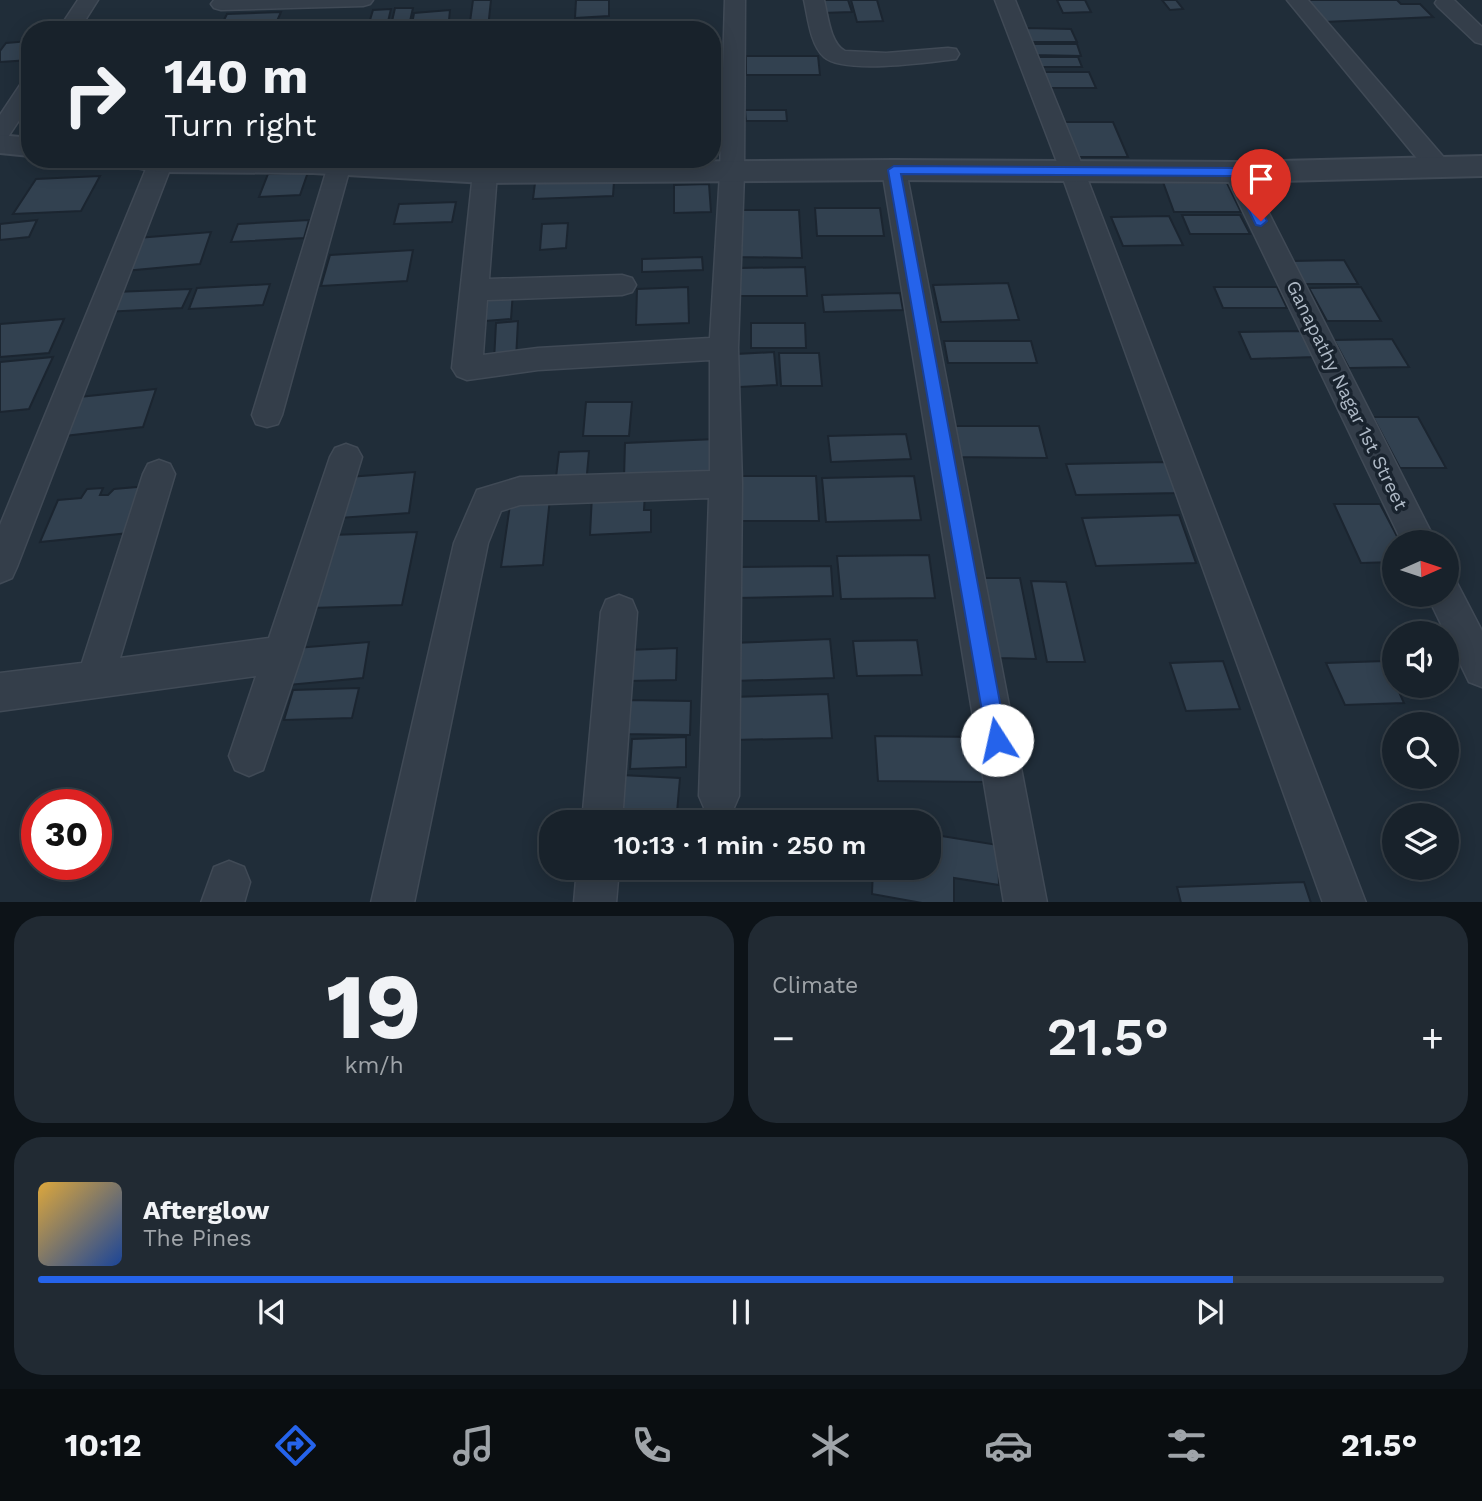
<!DOCTYPE html>
<meta charset="utf-8">
<style>
:root{--surface:#18222b;--page:#212a33;--text:#f1f3f6;--muted:#9fa4a9;--line:#363f47;--accent:#2563eb}
body{margin:0;font-family:"Work Sans",sans-serif;background:var(--page);color:var(--text);height:100vh;display:flex;flex-direction:column;font-size:26px;white-space:nowrap}
*{box-sizing:border-box;margin:0}
p{font-size:23px;color:var(--muted)}
.icon{flex:none;width:38px;height:38px;fill:none;stroke:currentColor;stroke-width:2;stroke-linecap:round;stroke-linejoin:round}
.map{position:relative;height:902px;overflow:hidden}
.side{display:flex;flex-direction:column;gap:14px;padding:14px;background:#0d1318;flex:1}
.side>*{flex:none}
.top-card{position:absolute;left:21px;top:21px;width:700px;height:147px;border-radius:28px;box-shadow:0 4px 18px #0003,0 0 0 2px var(--line);background:#18222b;color:var(--text);overflow:hidden}
.needle{width:46px;rotate:87deg}
.buttons{position:absolute;left:1382px;top:530px;display:grid;gap:14px}
.buttons a{display:grid;place-items:center;width:77px;height:77px;border-radius:50%;background:var(--surface);box-shadow:0 4px 18px #0003,0 0 0 2px var(--line);font-size:35px}
.speed{position:absolute;left:21px;top:789px;display:flex;gap:14px;font-size:35px;font-weight:700;text-align:center}
.speed>*{display:grid;place-content:center;width:91px;height:91px;border-radius:50%;background:var(--surface);box-shadow:0 4px 18px #0003,0 0 0 2px var(--line);line-height:1}
.speed .limit{border:10px solid #d22;background:#fff;color:#111}
.pin{position:absolute;display:grid;place-items:center;width:60px;height:60px;color:#fff;margin:-72px -30px;border-radius:50% 50% 50% 0;rotate:-45deg;box-shadow:0 0 7px #0007}
.pin .icon{rotate:45deg}
.me{position:absolute;width:77px;margin:-38px;rotate:350deg;stroke-linejoin:round;filter:drop-shadow(0 0 5px #0008)}
.turn{display:flex;align-items:center;gap:24px;height:147px;padding:0 28px;font-size:32px}
.turn .icon{width:91px;height:91px;stroke-width:2.5}
.turn b{display:block;font-size:49px;line-height:60px}
.big{font-size:52px;font-weight:600;line-height:1.1}
.side .widget{flex:1;display:flex;flex-direction:column;justify-content:center;gap:10px;min-width:0;padding:0 24px;border-radius:28px;background:var(--page)}
.side .dial{align-items:center;gap:0}
.dial b{font-size:91px;line-height:1}
.song{display:flex;align-items:center;gap:21px}
.cover{width:84px;height:84px;border-radius:10px;background:linear-gradient(135deg,hsl(40 70% 55%),hsl(220 70% 35%))}
.played{height:7px;border-radius:4px;background:linear-gradient(90deg,var(--accent) 85%,var(--line) 85%)}
.keys{display:flex;justify-content:space-around;direction:ltr}
.heat{display:flex;justify-content:space-between;align-items:center;font-size:38px;direction:ltr}
.side .tiles{flex:1;display:grid;gap:14px;grid-template-columns:1fr 1fr}
.widget:last-child{grid-column:span 2}
.trip{position:absolute;left:539px;top:810px;width:402px;height:70px;border-radius:28px;background:var(--surface);box-shadow:0 4px 18px #0003,0 0 0 2px var(--line);font-weight:600;line-height:70px;text-align:center}
.menu{display:flex;height:112px;justify-content:space-around;align-items:center;background:#0a0e11;color:var(--muted)}
.menu .icon{width:49px;height:49px}
.menu .on{color:var(--accent)}
.menu b{font-size:32px;color:var(--text)}
.map>svg:first-child{display:block}
.building{fill:#324150;stroke:#1b2530;stroke-width:2}
.lines{fill:none;stroke-linecap:round;stroke-linejoin:round}
.minor-casing{stroke:#404a56;stroke-width:3}
.tertiary-casing{stroke:#404a56;stroke-width:4}
.minor{fill:#343e4a;fill-rule:evenodd}
.tertiary{fill:#343e4a;fill-rule:evenodd}
.route{fill:#2563eb;stroke:#184099;stroke-width:2}
.labels{text-anchor:middle;dominant-baseline:central;stroke-width:7;stroke-linejoin:round;paint-order:stroke}
.street-label{font-size:19px;fill:#aeb9c6;stroke:#19232e}
</style>
<div class="map">
<svg width="1482" height="903" viewBox="0 0 1482 903">
<rect width="100%" height="100%" fill="#202d39"/>
<g class="building">
<polygon points="473,0 491,0 488,28 469,29"/>
<polygon points="576,0 609,0 609,16 575,18"/>
<polygon points="819,0 848,0 852,12 822,13"/>
<polygon points="851,0 877,0 883,21 857,22"/>
<polygon points="1057,0 1085,0 1091,12 1063,13"/>
<polygon points="1162,0 1176,0 1183,9 1170,10"/>
<polygon points="1306,0 1397,0 1401,4 1420,4 1433,17 1324,22"/>
<polygon points="395,8 413,8 408,30 390,30"/>
<polygon points="391,9 386,30 367,30 373,10"/>
<polygon points="450,10 448,30 411,30 414,13"/>
<polygon points="281,12 274,28 219,30 227,14"/>
<polygon points="1025,28 1071,29 1077,42 1029,42"/>
<polygon points="30,41 30,60 0,62 0,51 6,43"/>
<polygon points="1030,44 1077,44 1081,56 1033,55"/>
<polygon points="746,56 818,56 820,75 746,75"/>
<polygon points="1034,57 1078,57 1082,67 1037,67"/>
<polygon points="712,64 723,64 722,87 712,87"/>
<polygon points="1044,72 1089,72 1096,88 1050,88"/>
<rect x="712" y="93" width="8" height="22"/>
<polygon points="745,110 786,110 787,121 746,121"/>
<polygon points="1059,122 1113,122 1128,157 1072,157"/>
<polygon points="308,172 300,195 259,197 268,174"/>
<polygon points="100,176 81,211 13,214 36,179"/>
<polygon points="614,181 613,196 533,199 535,183"/>
<polygon points="1163,182 1227,183 1241,212 1174,212"/>
<polygon points="709,184 711,212 674,213 674,185"/>
<polygon points="456,202 452,222 394,224 399,204"/>
<polygon points="815,208 880,208 884,236 817,236"/>
<polygon points="741,210 799,210 802,258 741,257"/>
<polygon points="1182,215 1240,215 1250,234 1190,234"/>
<polygon points="1169,216 1183,245 1123,246 1111,217"/>
<polygon points="37,220 29,237 0,240 0,224"/>
<polygon points="309,220 304,238 231,242 238,224"/>
<polygon points="568,223 566,248 540,250 542,224"/>
<polygon points="211,232 200,264 124,271 137,238"/>
<polygon points="413,250 407,281 321,286 330,255"/>
<polygon points="702,257 703,270 642,272 642,259"/>
<polygon points="1344,260 1358,284 1304,284 1291,261"/>
<polygon points="805,267 807,296 740,296 739,268"/>
<polygon points="1008,283 1019,320 941,322 933,285"/>
<polygon points="270,284 263,305 189,309 197,288"/>
<polygon points="688,287 689,323 636,325 637,289"/>
<polygon points="1214,287 1277,287 1287,308 1223,308"/>
<polygon points="1361,287 1381,321 1327,321 1309,288"/>
<polygon points="191,289 182,308 104,312 114,292"/>
<polygon points="513,291 511,319 485,321 488,293"/>
<polygon points="900,293 903,310 824,312 822,295"/>
<polygon points="64,319 49,353 0,357 0,324"/>
<polygon points="518,321 516,359 494,361 496,323"/>
<polygon points="751,323 805,323 806,348 751,348"/>
<polygon points="1301,331 1315,357 1251,359 1239,332"/>
<polygon points="1392,339 1409,367 1349,368 1334,340"/>
<polygon points="944,341 1031,341 1037,363 948,363"/>
<polygon points="774,352 777,385 739,387 736,354"/>
<polygon points="779,353 819,353 822,386 781,386"/>
<polygon points="53,357 29,409 0,412 0,362"/>
<polygon points="156,389 143,427 64,436 79,397"/>
<polygon points="586,402 632,402 629,436 583,436"/>
<polygon points="1373,417 1418,417 1446,468 1400,468"/>
<polygon points="951,426 1039,426 1047,458 957,457"/>
<polygon points="906,434 911,459 831,462 828,436"/>
<polygon points="716,439 718,474 624,478 625,443"/>
<polygon points="589,451 586,485 555,486 559,452"/>
<polygon points="1167,462 1178,493 1076,495 1066,464"/>
<polygon points="415,472 409,513 339,518 348,477"/>
<polygon points="735,476 816,476 819,521 735,521"/>
<polygon points="914,476 921,520 826,522 822,478"/>
<polygon points="149,486 129,533 40,542 58,500 81,498 87,489 103,488 100,495 108,495 114,489"/>
<polygon points="645,493 644,510 651,510 651,532 590,535 592,495"/>
<polygon points="511,498 550,498 543,565 501,567"/>
<polygon points="1334,504 1380,504 1400,542 1395,542 1395,562 1361,563"/>
<polygon points="1179,515 1196,563 1096,566 1082,518"/>
<polygon points="417,532 402,605 312,608 331,535"/>
<polygon points="929,555 935,598 841,599 837,556"/>
<polygon points="831,566 833,596 735,598 735,567"/>
<polygon points="984,578 1020,578 1036,659 998,658"/>
<polygon points="1031,581 1066,582 1085,662 1047,662"/>
<polygon points="830,639 834,678 733,681 732,643"/>
<polygon points="917,640 922,675 857,676 853,641"/>
<polygon points="369,642 363,678 288,685 296,648"/>
<polygon points="677,648 676,680 627,681 628,650"/>
<polygon points="1223,661 1240,709 1186,711 1170,663"/>
<polygon points="1385,661 1404,703 1345,705 1326,663"/>
<polygon points="359,688 352,718 284,720 293,690"/>
<polygon points="828,694 832,738 732,740 732,697"/>
<polygon points="626,700 691,701 690,735 623,734"/>
<polygon points="875,736 984,737 991,782 878,781"/>
<polygon points="686,737 686,767 630,769 632,739"/>
<polygon points="621,775 680,778 677,812 617,809"/>
<polygon points="929,834 998,845 999,885 954,878 954,903 922,903 872,894 873,868 929,868"/>
<polygon points="1304,882 1311,903 1181,903 1177,887"/>
</g>
<g class="lines">
<g class="minor-casing">
<g id="minor">
<polygon points="78,0 98,0 79,30 58,30"/>
<polygon points="214,0 373,0 370,4 363,6 221,10 214,8 211,4"/>
<polygon points="725,0 745,0 744,173 738,348 742,484 739,796 733,810 719,816 705,810 699,796 709,498 520,505 501,511 488,543 414,903 371,903 454,543 477,490 520,477 710,471 710,360 538,370 467,380 457,376 452,368 473,173 476,167 485,165 494,167 497,173 489,279 622,275 632,278 636,285 632,292 622,295 487,300 483,355 538,348 710,338 720,173"/>
<path d="M804,0H824C828,16 830,43 845,51L886,53L948,48L956,49L959,54L956,59L948,60C922,63 843,74 824,57C810,44 808,17 804,0Z"/>
<polygon points="995,0 1015,0 1084,170 1366,903 1323,903 1060,170"/>
<polygon points="1287,0 1308,0 1447,161 1450,167 1447,173 1438,175 1429,173"/>
<polygon points="1437,0 1454,0 1482,27 1482,44 1475,42 1438,7 1435,3"/>
<polygon points="30,80 30,104 8,137 0,139 0,115 22,82"/>
<polygon points="150,159 174,159 17,567 12,578 0,583 0,525"/>
<polygon points="330,159 348,159 351,164 282,415 278,424 267,427 256,424 252,415"/>
<polygon points="894,162 903,164 906,170 1047,903 1004,903 882,170 885,164"/>
<polygon points="1236,164 1245,166 1248,172 1436,542 1402,542 1224,172 1227,166"/>
<polygon points="346,444 357,448 362,457 302,654 263,770 249,776 235,770 229,756 256,676 0,711 0,673 82,663 143,474 148,464 159,460 170,464 175,474 120,658 269,638 330,457 335,448"/>
<polygon points="1447,579 1457,583 1482,631 1482,687 1469,682 1427,595 1447,595"/>
<polygon points="619,595 632,600 637,612 622,822 582,822 601,612 606,600"/>
<polygon points="229,861 244,867 250,882 244,903 201,903 214,867"/>
<polygon points="577,868 619,868 616,903 574,903"/>
</g>
</g>
<g class="tertiary-casing">
<g id="tertiary">
<polygon points="0,135 30,138 30,156 0,153"/>
<polygon points="1482,156 1482,176 1236,182 894,180 485,183 313,173 161,172 128,166 123,159 415,159 485,163 894,160 1236,162"/>
</g>
</g>
<use href="#minor" class="minor"/>
<use href="#tertiary" class="tertiary"/>
</g>
<polygon class="route" points="894,166 1236,168 1243,172 1267,221 1261,226 1256,225 1232,176 901,174 1007,740 1004,746 997,749 990,746 987,740 888,170"/>
<g class="labels">
<g class="street-label">
<text transform="translate(1347 395) rotate(64)">Ganapathy Nagar 1st Street</text>
</g>
</g>
</svg>
<div class="buttons">
<a><svg class="needle" viewBox="-14 -14 28 28"><path d="M0-13l5 13h-10z" fill="#e53935"/><path d="M0 13l5-13h-10z" fill="#9fa4a9"/></svg></a>
<a><svg class="icon" aria-label="sound" viewBox="0 0 24 24"><path d="M4 9h4l5-4v14l-5-4H4zM17 9q2 3 0 6"/></svg></a>
<a><svg class="icon" aria-label="search" viewBox="0 0 24 24"><circle cx="10" cy="10" r="6"/><path d="M15 15l6 6"/></svg></a>
<a><svg class="icon" aria-label="layers" viewBox="0 0 24 24"><path d="M12 4l9 5-9 5-9-5zM3 14l9 5 9-5"/></svg></a>
</div>
<div class="speed"><div class="limit">30</div></div>
<div class="pin" style="left:1261px;top:221px;background:#d93025"><svg class="icon" aria-label="arrive" viewBox="0 0 24 24"><path d="M6 21V4h12l-3 4 3 4H6"/></svg></div>
<svg class="me" style="left:997px;top:740px" viewBox="-20 -20 40 40"><circle r="19" fill="#fff"/><path d="M0-13L10 11 0 6-10 11z" fill="#2563eb"/></svg>
<div class="trip">10:13 · 1 min · 250 m</div>
<div class="top-card">
<div class="turn"><svg class="icon" aria-label="right" viewBox="0 0 24 24"><path d="M7 20v-9h11M14 6l5 5-5 5"/></svg><div><b>140 m</b>Turn right</div></div>
</div>
</div>
<section class="side">
<div class="tiles">
<div class="widget dial"><b>19</b><p>km/h</p></div>
<div class="widget"><p>Climate</p>
<div class="heat"><a>−</a><b class="big">21.5°</b><a>+</a></div>
</div>
<div class="widget">
<div class="song"><i class="cover"></i><div><b>Afterglow</b><p>The Pines</p></div></div>
<div class="played"></div>
<div class="keys"><svg class="icon" aria-label="previous" viewBox="0 0 24 24"><path d="M18 5L8 12l10 7zM5 5v14"/></svg><svg class="icon" aria-label="pause" viewBox="0 0 24 24"><path d="M8 5v14M16 5v14"/></svg><svg class="icon" aria-label="next" viewBox="0 0 24 24"><path d="M6 5l10 7-10 7zM19 5v14"/></svg></div>
</div>
</div>
</section>
<nav class="menu">
<b>10:12</b>
<svg class="icon on" aria-label="directions" viewBox="0 0 24 24"><path d="M12 3l9 9-9 9-9-9zM9 14v-3h6M13 9l2 2-2 2"/></svg>
<svg class="icon" aria-label="music" viewBox="0 0 24 24"><path d="M9 18V5l10-2v13"/><circle cx="6" cy="18" r="3"/><circle cx="16" cy="16" r="3"/></svg>
<svg class="icon" aria-label="phone" viewBox="0 0 24 24"><path d="M5 4h4l2 5-3 2q2 4 5 5l2-3 5 2v4C11 20 4 13 5 4z"/></svg>
<svg class="icon" aria-label="climate" viewBox="0 0 24 24"><path d="M12 3v18M4 7l16 10M4 17L20 7"/></svg>
<svg class="icon" aria-label="car" viewBox="0 0 24 24"><path d="M5 17H2v-5l4-1 3-4h7l3 4 3 1v5h-3M9 17h6M6 11h13"/><circle cx="7" cy="17" r="2"/><circle cx="17" cy="17" r="2"/></svg>
<svg class="icon" aria-label="filters" viewBox="0 0 24 24"><path d="M4 7h16M4 17h16"/><circle cx="9" cy="7" r="2"/><circle cx="15" cy="17" r="2"/></svg>
<b>21.5°</b>
</nav>
